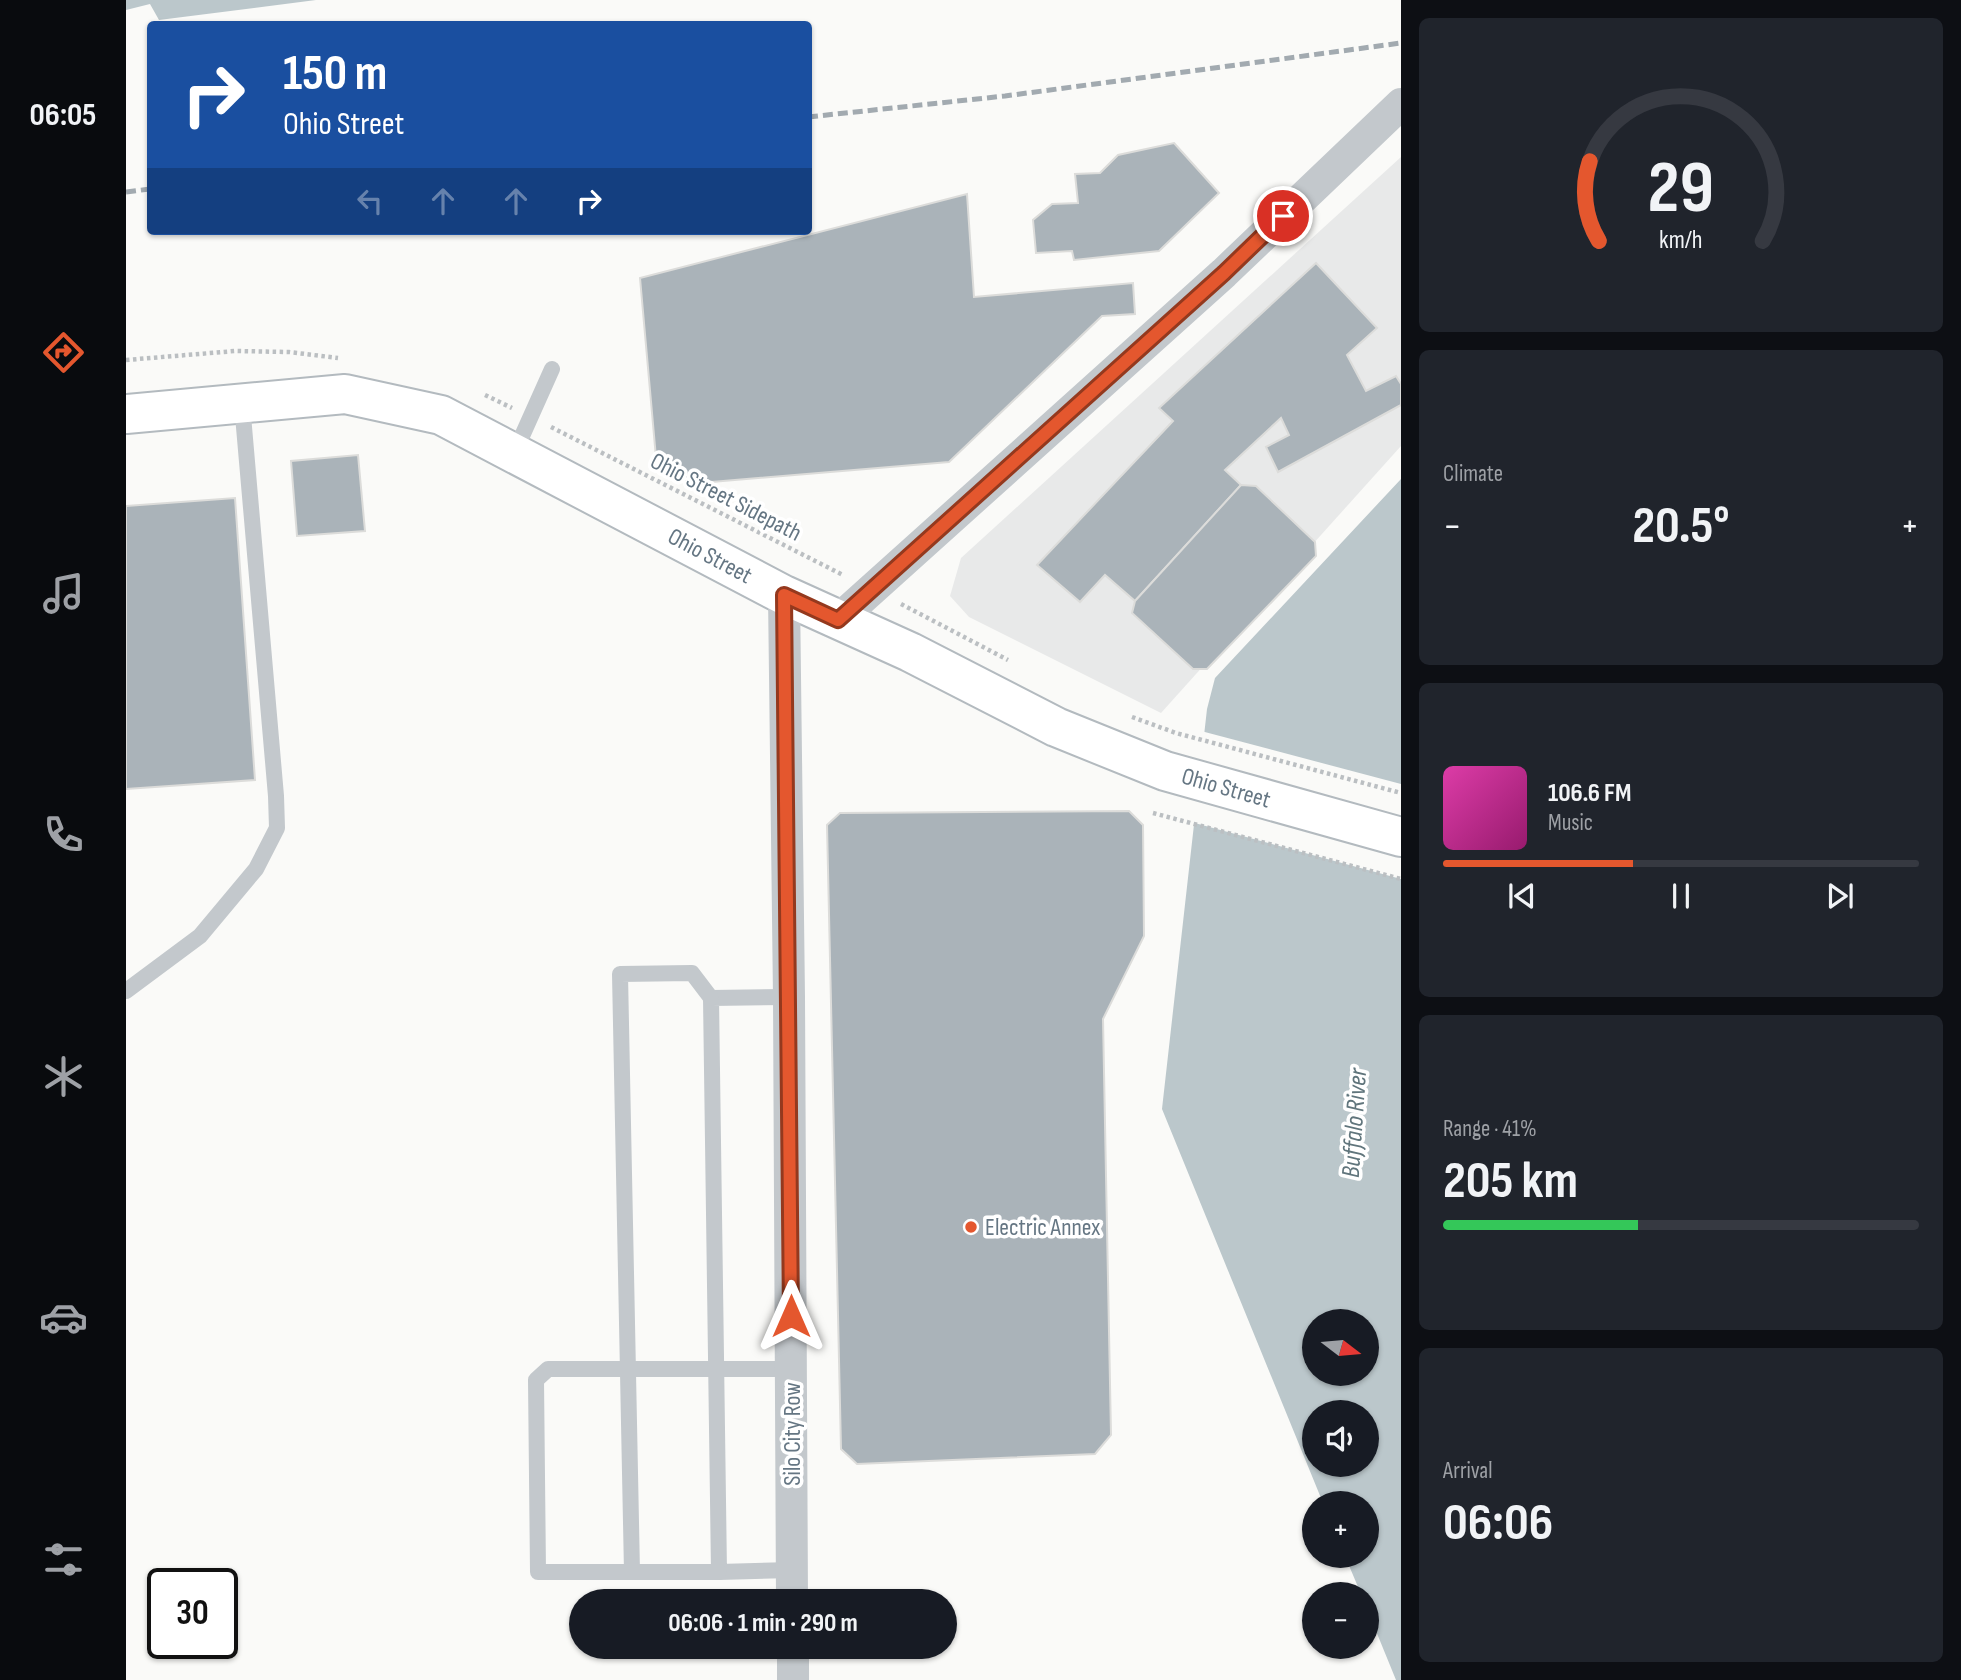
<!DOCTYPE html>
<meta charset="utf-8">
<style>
:root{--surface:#171b24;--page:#20242c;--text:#f1f3f6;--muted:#9ea1a6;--line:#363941;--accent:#e4572e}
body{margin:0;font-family:"Sofia Sans Condensed",sans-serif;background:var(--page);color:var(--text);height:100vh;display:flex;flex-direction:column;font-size:26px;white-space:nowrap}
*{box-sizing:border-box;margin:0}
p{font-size:23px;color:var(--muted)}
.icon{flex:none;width:38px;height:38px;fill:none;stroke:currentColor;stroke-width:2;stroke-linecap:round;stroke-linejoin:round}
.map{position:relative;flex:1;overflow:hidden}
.details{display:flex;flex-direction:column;gap:18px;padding:18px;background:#0d0f14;width:560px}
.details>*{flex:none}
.banner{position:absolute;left:21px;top:21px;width:665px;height:214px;border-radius:7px;box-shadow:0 2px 5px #0004;background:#1a4fa0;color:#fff;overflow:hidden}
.needle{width:46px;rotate:106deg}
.controls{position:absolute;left:1176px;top:1309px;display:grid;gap:14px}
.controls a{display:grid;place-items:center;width:77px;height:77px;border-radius:50%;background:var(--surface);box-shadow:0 2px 5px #0004;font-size:35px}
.speed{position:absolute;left:21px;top:1568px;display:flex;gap:14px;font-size:35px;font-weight:700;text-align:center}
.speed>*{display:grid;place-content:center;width:91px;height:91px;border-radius:50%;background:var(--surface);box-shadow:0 2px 5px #0004;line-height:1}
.speed .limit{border:4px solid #111;border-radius:10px;background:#fff;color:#111}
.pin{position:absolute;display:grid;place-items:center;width:60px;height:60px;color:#fff;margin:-30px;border:4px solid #fff;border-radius:50%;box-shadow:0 2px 7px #0007}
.me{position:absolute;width:77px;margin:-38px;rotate:0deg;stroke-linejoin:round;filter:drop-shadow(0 0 5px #0008)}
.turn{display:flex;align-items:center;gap:24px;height:147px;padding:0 21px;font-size:32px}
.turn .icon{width:91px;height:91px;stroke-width:2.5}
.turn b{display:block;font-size:49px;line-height:60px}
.lanes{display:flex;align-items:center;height:66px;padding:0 21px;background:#0003;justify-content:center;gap:35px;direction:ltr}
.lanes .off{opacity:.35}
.big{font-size:52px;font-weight:700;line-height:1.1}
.details .card{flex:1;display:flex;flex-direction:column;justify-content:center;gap:10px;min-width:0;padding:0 24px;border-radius:10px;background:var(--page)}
.details .dial{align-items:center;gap:0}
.dial svg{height:182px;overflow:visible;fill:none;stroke:var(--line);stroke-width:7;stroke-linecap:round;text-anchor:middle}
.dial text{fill:var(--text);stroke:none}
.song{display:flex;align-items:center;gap:21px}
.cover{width:84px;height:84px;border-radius:10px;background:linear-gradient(135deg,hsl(320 70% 55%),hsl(320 70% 35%))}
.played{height:7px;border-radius:4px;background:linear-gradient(90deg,var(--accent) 40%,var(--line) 40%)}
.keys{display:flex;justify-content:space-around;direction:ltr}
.heat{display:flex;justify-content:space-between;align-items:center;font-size:38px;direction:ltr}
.charge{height:10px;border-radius:5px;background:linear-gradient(90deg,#34c759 41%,var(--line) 0)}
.trip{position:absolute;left:443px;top:1589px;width:388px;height:70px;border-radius:35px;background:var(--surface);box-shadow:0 2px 5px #0004;font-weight:700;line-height:70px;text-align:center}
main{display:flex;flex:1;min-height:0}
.tabs{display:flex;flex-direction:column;width:126px;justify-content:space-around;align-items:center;background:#090b0e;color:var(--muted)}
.tabs .icon{width:49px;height:49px}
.tabs .selected{color:var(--accent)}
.tabs b{font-size:32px;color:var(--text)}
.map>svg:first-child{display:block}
.built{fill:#e8e9e9}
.water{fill:#bbc7cb;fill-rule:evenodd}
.pier{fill:#fafaf8}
.building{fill:#aab3b9;stroke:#dcdcda;stroke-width:2}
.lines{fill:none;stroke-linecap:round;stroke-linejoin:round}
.secondary-casing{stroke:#b3babf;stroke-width:42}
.path{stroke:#bbbfc2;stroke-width:4.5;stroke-dasharray:3.5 3.5;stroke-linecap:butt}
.lane{stroke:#c3c8cc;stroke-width:16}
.street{stroke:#c3c8cc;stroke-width:32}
.secondary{stroke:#fff;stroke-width:38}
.rail{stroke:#a2aab0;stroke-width:5;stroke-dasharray:10 5;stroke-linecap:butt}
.route-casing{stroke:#94391e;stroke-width:18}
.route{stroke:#e4572e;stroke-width:12}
.poi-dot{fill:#e4572e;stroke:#fff;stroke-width:2.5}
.labels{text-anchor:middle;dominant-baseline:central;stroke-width:7;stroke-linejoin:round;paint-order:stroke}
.street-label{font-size:24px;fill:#657683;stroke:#fff}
.poi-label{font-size:24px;fill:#657683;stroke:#fff;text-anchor:start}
.water-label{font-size:26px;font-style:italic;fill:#60757c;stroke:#fff}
</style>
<main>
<nav class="tabs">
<b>06:05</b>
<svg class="icon selected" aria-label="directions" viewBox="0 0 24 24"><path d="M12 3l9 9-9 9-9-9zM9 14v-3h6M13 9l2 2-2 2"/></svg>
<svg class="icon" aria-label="music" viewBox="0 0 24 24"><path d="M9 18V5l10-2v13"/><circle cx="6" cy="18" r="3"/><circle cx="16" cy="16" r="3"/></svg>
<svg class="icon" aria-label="phone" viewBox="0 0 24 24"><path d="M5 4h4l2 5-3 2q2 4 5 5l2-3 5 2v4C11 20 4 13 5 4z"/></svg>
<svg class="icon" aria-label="climate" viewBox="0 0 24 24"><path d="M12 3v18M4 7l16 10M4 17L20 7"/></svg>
<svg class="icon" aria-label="car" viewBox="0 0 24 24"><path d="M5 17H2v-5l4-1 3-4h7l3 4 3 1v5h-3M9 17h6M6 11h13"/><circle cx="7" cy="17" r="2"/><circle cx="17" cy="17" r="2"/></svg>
<svg class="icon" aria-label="filters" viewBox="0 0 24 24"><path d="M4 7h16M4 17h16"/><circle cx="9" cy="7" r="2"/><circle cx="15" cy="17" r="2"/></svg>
</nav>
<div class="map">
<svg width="1275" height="1680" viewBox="0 0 1275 1680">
<rect width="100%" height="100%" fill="#fafaf8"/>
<polygon class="built" points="1275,157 1275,446 1035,713 843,617 824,596 835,558"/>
<g class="water">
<polygon points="0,0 190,0 33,20 24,4 0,10"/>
<path d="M1275,479V1680H1270L1241,1609V1594H1235L1219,1556H1241V1503H1197L1036,1109L1081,709L1089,678ZM1188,1321H1241V1374H1188ZM1188,1412H1241V1465H1188Z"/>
</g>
<polygon class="pier" points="1075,731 1275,784 1275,879 1065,822"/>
<g class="building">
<polygon points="1048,143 1093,193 1033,251 948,260 946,251 910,253 907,220 926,204 952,203 949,174 974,173 992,155"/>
<polygon points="841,194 848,297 1007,283 1009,314 976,316 823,462 562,484 531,469 514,278"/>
<polygon points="1190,263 1251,328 1221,355 1240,391 1270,376 1275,384 1275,405 1152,472 1140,447 1163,435 1155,418 1099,470 1115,485 1009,601 979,575 954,602 911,565 1047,421 1033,408"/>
<polygon points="232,455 239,531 171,536 165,461"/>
<polygon points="1115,485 1130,486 1189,542 1190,556 1081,669 1067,669 1006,613 1009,601"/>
<polygon points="109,498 129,780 0,789 0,506"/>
<polygon points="1003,811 1017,825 1018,936 977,1019 985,1435 969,1454 731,1464 715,1449 701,825 714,813"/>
</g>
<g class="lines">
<g class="secondary-casing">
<polyline id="secondary" points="0,414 219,394 315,415 658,595 784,652 930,727 1039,771 1275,837"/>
</g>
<g class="path">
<polyline points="0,360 109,351 163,352 212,358"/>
<polyline points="359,395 386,408"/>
<polyline points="425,427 717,575"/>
<polyline points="775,604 882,660"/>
<polyline points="1006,717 1050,733 1275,793"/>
<polyline points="1027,813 1275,879"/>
</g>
<g class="lane">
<polyline points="388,454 426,369"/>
<polyline points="0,991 74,936 130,869 151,828 150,796 116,404"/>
<polyline points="663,997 585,998 593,1572 666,1570"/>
<polyline points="506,1572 494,974 566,973 585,998"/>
<polyline points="593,1572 412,1572 410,1380 422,1369 665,1369"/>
</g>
<g class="street">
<polyline points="658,595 663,997 666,1601"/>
<polyline points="712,620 1098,273 1275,104"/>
<polyline points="667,1647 667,1680"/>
</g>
<use href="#secondary" class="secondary"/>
<g class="rail">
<polyline points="682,117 879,96 1275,43"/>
<polyline points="0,192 24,189"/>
</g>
</g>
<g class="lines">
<g class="route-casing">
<polyline id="route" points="665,1316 658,595 712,620 1098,273 1157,216"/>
</g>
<use href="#route" class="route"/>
</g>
<circle class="poi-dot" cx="845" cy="1227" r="7"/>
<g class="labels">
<g class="street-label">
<text transform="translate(600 497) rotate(27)">Ohio Street Sidepath</text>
<text transform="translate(584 556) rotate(28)">Ohio Street</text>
<text transform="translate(1100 788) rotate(16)">Ohio Street</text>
<text transform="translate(666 1434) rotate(-90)">Silo City Row</text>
</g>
<g class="poi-label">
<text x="859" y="1227">Electric Annex</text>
</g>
<g class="water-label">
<text transform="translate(1229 1123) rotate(-86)">Buffalo River</text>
</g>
</g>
</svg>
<div class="controls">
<a><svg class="needle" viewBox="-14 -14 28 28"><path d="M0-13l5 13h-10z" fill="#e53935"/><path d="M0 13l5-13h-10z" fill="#9ea1a6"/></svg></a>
<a><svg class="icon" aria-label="sound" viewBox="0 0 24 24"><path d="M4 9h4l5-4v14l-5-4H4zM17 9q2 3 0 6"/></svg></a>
<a>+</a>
<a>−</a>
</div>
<div class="speed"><div class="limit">30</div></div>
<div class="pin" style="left:1157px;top:216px;background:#d93025"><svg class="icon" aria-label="arrive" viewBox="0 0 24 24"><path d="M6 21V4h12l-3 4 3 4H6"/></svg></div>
<svg class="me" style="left:665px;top:1316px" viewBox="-20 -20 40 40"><path d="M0-17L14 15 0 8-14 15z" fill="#e4572e" stroke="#fff" stroke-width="4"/></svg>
<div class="trip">06:06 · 1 min · 290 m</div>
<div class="banner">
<div class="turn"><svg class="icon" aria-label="right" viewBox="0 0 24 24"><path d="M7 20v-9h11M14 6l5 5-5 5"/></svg><div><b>150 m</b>Ohio Street</div></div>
<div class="lanes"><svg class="icon off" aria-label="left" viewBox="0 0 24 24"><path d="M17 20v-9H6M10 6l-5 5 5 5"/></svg><svg class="icon off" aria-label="ahead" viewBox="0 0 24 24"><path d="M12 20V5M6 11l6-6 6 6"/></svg><svg class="icon off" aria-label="ahead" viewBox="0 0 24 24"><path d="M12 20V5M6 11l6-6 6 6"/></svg><svg class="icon" aria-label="right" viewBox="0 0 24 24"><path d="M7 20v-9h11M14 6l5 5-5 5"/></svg></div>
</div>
</div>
<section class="details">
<div class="card dial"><svg viewBox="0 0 100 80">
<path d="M14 69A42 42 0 1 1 86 69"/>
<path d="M14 69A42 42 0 0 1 10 34" stroke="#e4572e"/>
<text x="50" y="56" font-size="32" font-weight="700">29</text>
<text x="50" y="72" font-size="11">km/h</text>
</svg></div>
<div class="card"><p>Climate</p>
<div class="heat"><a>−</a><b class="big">20.5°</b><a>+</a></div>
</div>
<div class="card">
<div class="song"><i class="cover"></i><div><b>106.6 FM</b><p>Music</p></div></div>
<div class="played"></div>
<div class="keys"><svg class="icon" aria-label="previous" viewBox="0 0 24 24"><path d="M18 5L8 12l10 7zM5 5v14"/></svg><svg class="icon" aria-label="pause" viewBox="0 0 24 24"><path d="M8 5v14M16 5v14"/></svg><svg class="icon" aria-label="next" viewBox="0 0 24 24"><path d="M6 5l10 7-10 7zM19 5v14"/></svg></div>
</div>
<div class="card"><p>Range · 41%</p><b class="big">205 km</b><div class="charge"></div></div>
<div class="card"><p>Arrival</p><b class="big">06:06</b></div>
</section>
</main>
